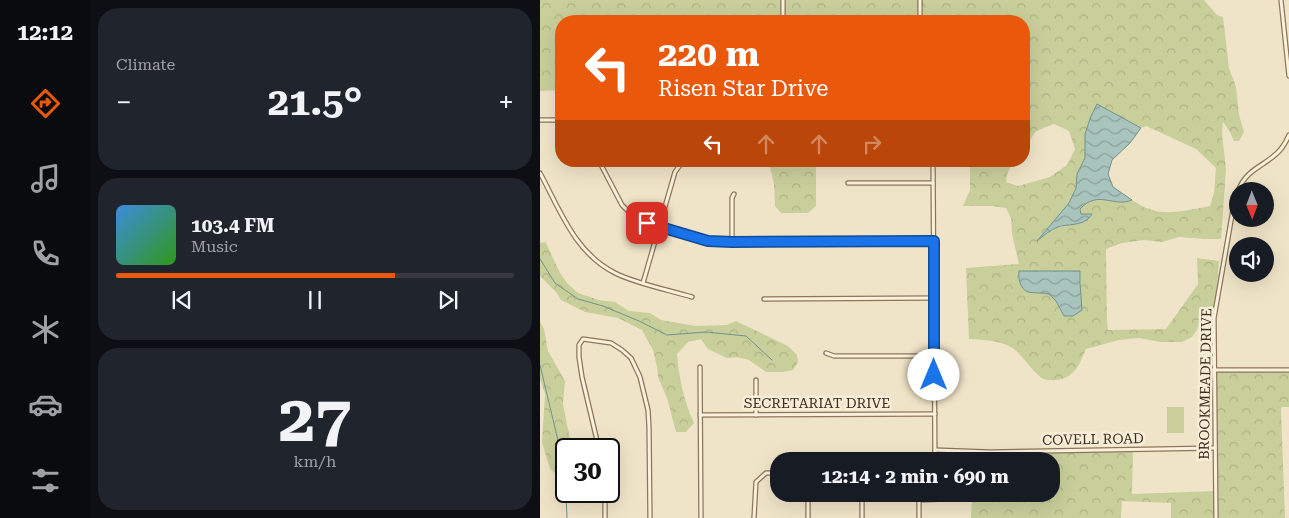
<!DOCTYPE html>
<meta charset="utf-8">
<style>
:root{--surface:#171b24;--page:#20242c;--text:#f1f3f6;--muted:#9ea1a6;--line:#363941;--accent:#ea580c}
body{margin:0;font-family:"Roboto Serif",serif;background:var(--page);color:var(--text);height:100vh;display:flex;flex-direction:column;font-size:19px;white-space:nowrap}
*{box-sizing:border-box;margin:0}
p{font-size:16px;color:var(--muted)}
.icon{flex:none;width:28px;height:28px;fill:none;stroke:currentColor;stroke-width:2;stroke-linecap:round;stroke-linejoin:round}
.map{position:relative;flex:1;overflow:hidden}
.side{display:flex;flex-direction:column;gap:8px;padding:8px;background:#0d0f14;width:450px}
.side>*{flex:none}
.banner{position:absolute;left:15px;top:15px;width:475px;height:152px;border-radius:20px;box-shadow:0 5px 20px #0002;background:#ea580c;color:#fff;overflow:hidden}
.needle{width:32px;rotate:179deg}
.controls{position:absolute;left:689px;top:182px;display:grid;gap:10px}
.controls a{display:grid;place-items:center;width:45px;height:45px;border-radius:50%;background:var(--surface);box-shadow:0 5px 20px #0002;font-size:25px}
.speed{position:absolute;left:15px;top:438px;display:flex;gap:10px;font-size:25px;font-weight:700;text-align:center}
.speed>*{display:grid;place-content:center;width:65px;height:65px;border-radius:50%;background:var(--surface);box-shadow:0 5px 20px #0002;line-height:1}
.speed .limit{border:2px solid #111;border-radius:8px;background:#fff;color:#111}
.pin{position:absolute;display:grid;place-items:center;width:42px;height:42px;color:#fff;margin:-21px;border-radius:10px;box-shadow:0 2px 8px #0006}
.me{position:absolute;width:55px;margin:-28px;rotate:0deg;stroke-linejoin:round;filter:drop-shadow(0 0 4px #0008)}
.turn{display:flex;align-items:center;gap:18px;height:105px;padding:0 20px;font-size:22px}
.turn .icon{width:65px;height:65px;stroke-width:2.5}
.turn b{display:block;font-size:35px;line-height:42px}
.lanes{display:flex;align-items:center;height:48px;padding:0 20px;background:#0003;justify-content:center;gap:25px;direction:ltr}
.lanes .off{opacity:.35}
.big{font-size:38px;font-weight:700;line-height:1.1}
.side .widget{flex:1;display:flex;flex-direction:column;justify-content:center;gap:8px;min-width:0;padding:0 18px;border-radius:20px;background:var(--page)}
.side .dial{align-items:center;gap:0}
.dial b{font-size:65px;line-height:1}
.song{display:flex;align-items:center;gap:15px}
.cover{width:60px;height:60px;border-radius:8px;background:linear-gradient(135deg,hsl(210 70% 55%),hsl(110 70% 35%))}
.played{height:5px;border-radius:2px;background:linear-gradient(90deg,var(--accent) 70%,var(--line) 70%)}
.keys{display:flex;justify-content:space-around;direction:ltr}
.heat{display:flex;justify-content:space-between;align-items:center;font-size:28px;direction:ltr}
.trip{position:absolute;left:230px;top:452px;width:290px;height:50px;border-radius:20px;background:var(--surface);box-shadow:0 5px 20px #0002;font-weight:700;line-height:50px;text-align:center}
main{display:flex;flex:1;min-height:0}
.tabs{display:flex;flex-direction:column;width:90px;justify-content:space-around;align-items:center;background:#090b0e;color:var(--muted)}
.tabs .icon{width:35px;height:35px}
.tabs .selected{color:var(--accent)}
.tabs b{font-size:22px;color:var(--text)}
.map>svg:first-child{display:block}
.forest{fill:url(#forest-crowns);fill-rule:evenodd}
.garden{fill:#c9cf9b}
.water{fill:url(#water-waves);stroke:#6f938a}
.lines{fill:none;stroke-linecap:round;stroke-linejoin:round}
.stream{stroke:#6f938a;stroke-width:1}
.minor-casing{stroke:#8d765c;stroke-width:5.5}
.minor{stroke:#faf1dc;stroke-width:3}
.route-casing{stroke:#114b97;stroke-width:12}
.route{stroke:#1a73e8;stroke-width:9}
.labels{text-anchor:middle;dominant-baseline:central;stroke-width:5;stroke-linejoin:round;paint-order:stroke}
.street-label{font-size:14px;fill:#3d2e20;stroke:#f7eed8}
</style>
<main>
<nav class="tabs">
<b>12:12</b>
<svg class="icon selected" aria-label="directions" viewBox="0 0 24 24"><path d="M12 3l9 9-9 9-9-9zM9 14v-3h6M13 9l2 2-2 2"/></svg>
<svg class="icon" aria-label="music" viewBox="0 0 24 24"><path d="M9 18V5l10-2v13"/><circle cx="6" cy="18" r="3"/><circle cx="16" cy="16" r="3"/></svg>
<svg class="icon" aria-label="phone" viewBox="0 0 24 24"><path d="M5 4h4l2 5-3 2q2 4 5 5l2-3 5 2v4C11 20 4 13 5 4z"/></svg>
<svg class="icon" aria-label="climate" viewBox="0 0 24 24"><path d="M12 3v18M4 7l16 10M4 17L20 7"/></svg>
<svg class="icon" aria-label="car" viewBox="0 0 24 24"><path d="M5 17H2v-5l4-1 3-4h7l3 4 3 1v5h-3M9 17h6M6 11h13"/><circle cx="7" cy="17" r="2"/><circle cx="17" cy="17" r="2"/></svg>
<svg class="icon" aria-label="filters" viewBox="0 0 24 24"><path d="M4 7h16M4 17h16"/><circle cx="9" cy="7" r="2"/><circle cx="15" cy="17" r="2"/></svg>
</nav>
<section class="side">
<div class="widget"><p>Climate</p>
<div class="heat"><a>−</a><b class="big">21.5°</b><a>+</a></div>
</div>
<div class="widget">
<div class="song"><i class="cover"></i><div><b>103.4 FM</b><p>Music</p></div></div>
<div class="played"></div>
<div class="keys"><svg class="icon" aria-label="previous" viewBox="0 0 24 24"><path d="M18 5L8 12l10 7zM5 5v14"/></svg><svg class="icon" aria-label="pause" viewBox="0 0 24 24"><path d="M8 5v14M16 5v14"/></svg><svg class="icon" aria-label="next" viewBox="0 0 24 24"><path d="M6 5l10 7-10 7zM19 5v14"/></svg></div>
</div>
<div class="widget dial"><b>27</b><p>km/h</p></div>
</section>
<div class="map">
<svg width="749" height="518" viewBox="0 0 749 518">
<defs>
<pattern id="forest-crowns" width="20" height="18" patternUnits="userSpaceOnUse" patternTransform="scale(1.25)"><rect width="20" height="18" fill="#c9cf9b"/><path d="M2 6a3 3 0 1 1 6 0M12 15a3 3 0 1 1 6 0" fill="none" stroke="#aeb285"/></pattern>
<pattern id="water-waves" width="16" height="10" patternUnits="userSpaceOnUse" patternTransform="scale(1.25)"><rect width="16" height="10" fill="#a9c4bc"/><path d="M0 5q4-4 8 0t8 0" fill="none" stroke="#8ba098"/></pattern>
</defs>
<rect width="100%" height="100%" fill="#f0e4c8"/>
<g class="forest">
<path d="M0,0H664L677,15L683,17L689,68L696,87L699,115L704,132L699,141H694L690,132L683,122L682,134L686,169L681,239H663L639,237L622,242L604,240L582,243L566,249L567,320L568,330L626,329L658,284L657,258L679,261L674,323L661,324L652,337L642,342H620L599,338L579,340L546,349C539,365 535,378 516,380C509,381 503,380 498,375C488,366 482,354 471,347C458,340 444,340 429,339L426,268L479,264L472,234L471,218L466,208L452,206H423L430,190V161H473L467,174L466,182L478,186L510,177L527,165L535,149L529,131L514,124L496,131L484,149V21H21V90L0,91ZM557,104L601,128L606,126L656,149L676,168L674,193L670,206C656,209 636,213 622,212C612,211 600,206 592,200C574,207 559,189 540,209L542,223H536L516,228L498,239L529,203L536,188L537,174L545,158V134ZM540,273L541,310L533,316L520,310L516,301L509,294L487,291Z"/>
<polygon points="219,161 276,161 276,206 268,213 241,213 235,206 234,184 230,167"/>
<path d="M5,241L20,273L27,283L38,293L59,300L75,302L89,311L110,313L121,320L156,326L187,325L196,321L248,346L257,355L258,362L253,370L242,372H226L209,360L197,357L187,358L168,349L161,339L148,342L137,354C139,379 144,401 154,423L146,432H136L127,398L118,377L117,367L113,350L102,330L78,318L45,312L21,300L16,292L0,276V243L5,242Z"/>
<polygon points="0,322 4,329 8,351 25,381 23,404 32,449 26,449 26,480 22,479 10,469 2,443 5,394 0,379"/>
<polygon points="749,371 749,407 742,407 741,409 745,518 631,518 631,503 582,501 581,518 431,518 432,495 511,494 511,461 469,461 470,453 593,452 592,494 676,491 677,372"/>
</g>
<rect class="garden" x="627" y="407" width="17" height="26"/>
<g class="water">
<path d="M557,104L601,128L590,143L572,160L568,174L573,187L592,200C574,208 558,189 540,209L541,214H552C544,227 530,223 518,227C510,230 503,236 497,241L529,203L536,188L537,174L545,158V134L551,116Z"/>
<path d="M479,271H540V283L542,310L533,316H524L516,301L509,294C504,293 493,293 488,292C480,289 478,278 479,271Z"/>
</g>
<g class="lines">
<g class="stream">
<polyline points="0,259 15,283 38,299 63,306 99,321 127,335 166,332 206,336 232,360"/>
<polyline points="0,365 25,470 27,518"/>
</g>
<g class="minor-casing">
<g id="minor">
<polyline points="380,0 380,21"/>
<polyline points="741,0 749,76"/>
<polyline points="243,21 243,0"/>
<polyline points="0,120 21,120"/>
<polyline points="59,161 82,205 95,218 119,227 168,241 192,242 394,241"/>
<polyline points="393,161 395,461"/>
<path d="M0,173C20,210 35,253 75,273C97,284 129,290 152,297"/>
<polyline points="308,183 393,183"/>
<path d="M698,191C707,167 727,166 741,149C744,145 747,140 749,135"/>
<polyline points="192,242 192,198 194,194"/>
<polyline points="103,283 135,172 143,161"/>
<polyline points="224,299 394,298"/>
<polyline points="286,353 294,356 394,356"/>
<polyline points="160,367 161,518"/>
<polyline points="674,370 749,370"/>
<polyline points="160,415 395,414"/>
<polyline points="216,415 216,380"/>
<polyline points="59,449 42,377 39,357 39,345 43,339 71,343 82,350 91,358 100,377 108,410 109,427 110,518"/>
<polyline points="395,450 450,452 675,448"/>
<polyline points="65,491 65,518"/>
<polyline points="268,494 268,518"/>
<polyline points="322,494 322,518"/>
<polyline points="379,494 379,518"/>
<polyline points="379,500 406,499"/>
<polyline points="214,518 216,482 226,473 239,473"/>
<polyline points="676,518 674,318 695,198 698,193"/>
</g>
</g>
<use href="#minor" class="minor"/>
</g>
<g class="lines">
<g class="route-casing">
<polyline id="route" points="107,223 168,241 192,242 394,241 394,375"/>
</g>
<use href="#route" class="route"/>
</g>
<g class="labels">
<g class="street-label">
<text transform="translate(665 384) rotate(-89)">BROOKMEADE DRIVE</text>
<text x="277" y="403">SECRETARIAT DRIVE</text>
<text transform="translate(553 439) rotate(-1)">COVELL ROAD</text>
</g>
</g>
</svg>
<div class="controls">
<a><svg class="needle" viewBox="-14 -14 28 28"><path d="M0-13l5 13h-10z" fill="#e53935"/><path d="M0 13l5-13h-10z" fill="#9ea1a6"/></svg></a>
<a><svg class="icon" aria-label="sound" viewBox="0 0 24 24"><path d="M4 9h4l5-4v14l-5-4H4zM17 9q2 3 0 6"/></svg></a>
</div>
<div class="speed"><div class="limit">30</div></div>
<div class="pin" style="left:107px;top:223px;background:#d93025"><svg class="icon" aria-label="arrive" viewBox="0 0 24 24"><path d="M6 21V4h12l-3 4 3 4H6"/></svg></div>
<svg class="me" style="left:394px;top:375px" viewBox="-20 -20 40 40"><circle r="19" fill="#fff"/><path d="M0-13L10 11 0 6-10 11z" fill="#1a73e8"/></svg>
<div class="trip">12:14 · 2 min · 690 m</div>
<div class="banner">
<div class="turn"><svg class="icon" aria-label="left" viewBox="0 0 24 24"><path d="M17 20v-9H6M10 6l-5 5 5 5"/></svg><div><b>220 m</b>Risen Star Drive</div></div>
<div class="lanes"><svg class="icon" aria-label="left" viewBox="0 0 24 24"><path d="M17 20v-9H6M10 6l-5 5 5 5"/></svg><svg class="icon off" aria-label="ahead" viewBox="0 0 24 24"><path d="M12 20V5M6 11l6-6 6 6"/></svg><svg class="icon off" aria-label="ahead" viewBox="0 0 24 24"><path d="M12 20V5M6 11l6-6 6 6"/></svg><svg class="icon off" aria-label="right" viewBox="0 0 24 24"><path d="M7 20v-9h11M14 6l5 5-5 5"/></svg></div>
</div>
</div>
</main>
